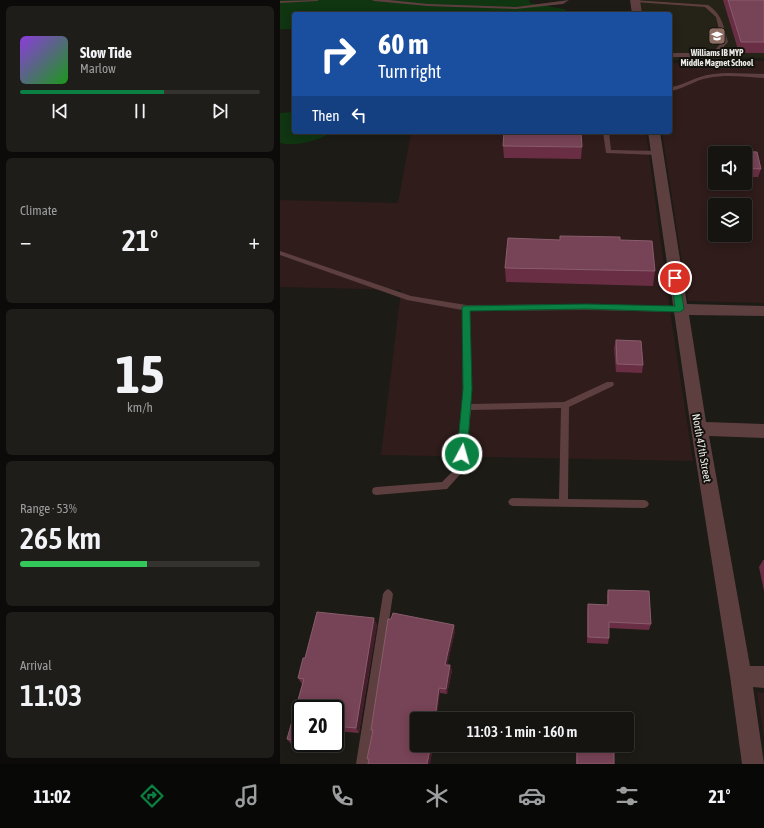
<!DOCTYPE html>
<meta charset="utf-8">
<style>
:root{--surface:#151410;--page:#1e1d19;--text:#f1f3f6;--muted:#9d9e9f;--line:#343330;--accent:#0b8043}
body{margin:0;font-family:"Asap Condensed",sans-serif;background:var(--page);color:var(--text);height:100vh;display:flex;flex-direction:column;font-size:15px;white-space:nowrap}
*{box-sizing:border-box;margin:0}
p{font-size:13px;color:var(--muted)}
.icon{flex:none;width:22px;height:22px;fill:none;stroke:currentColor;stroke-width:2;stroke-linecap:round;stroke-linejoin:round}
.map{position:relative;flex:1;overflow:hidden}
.panel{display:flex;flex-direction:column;gap:6px;padding:6px;background:#0c0b09;width:280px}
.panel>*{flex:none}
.banner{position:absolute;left:12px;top:12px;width:380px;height:122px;border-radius:4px;box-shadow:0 2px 10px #0003,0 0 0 1px var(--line);background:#1a4fa0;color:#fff;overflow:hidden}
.controls{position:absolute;left:428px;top:146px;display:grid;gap:8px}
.controls a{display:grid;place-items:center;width:44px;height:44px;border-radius:4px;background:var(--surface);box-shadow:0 2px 10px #0003,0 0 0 1px var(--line);font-size:20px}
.speed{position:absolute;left:12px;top:700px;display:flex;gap:8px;font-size:20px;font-weight:700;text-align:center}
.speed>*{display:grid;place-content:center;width:52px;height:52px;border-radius:50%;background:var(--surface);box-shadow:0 2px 10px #0003,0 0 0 1px var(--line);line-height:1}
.speed .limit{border:2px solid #111;border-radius:6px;background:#fff;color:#111}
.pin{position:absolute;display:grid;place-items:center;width:34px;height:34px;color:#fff;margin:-17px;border:2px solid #fff;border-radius:50%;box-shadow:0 1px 4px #0007}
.me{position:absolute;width:44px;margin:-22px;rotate:6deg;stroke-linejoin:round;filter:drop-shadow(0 0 3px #0008)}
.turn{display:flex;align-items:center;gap:14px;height:84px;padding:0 20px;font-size:18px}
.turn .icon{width:52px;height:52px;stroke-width:2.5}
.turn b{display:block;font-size:28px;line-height:34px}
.then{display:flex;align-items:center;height:38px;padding:0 20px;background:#0003;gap:8px;font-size:15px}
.big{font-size:30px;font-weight:600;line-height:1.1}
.panel .card{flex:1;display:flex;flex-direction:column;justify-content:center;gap:6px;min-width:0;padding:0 14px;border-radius:6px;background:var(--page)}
.panel .dial{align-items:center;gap:0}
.dial b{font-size:52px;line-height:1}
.song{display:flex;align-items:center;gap:12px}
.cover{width:48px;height:48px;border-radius:6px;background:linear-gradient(135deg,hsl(270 70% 55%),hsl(120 70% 35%))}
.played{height:4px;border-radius:2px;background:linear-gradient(90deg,var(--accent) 60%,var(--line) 60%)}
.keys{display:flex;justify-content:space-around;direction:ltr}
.heat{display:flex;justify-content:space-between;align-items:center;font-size:22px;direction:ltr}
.charge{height:6px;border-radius:3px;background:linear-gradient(90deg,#34c759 53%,var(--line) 0)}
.trip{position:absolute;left:130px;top:712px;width:224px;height:40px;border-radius:4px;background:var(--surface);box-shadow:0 2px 10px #0003,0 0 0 1px var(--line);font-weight:600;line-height:40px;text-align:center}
.tab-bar{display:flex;height:64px;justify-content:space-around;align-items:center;background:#080806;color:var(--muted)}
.tab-bar .icon{width:28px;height:28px}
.tab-bar .selected{color:var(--accent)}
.tab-bar b{font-size:18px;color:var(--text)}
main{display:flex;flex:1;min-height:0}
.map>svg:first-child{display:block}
.commercial{fill:#2f1c1b;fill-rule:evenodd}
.built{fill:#252217}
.green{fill:#0f3511}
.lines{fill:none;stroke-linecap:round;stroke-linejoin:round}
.service{fill:#5d3f40;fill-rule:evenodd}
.minor{fill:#5d3f40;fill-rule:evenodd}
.wall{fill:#692e44}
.shaded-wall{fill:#441e2a}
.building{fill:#774356;stroke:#895d6c}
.route{fill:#0b8043;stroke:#07532c}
.labels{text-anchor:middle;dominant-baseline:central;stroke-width:4;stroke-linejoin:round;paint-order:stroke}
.far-poi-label{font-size:9px;font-weight:bold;fill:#ecebe7;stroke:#13120d}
.street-label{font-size:11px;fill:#ecebe7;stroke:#13120d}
</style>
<main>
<section class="panel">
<div class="card">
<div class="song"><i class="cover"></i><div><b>Slow Tide</b><p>Marlow</p></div></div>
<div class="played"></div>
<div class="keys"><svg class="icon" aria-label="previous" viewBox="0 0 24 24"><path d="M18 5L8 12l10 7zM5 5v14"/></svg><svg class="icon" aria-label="pause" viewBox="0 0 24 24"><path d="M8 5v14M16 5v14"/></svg><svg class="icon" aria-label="next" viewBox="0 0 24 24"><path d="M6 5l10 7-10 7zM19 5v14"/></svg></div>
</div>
<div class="card"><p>Climate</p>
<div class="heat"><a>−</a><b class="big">21°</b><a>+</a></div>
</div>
<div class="card dial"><b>15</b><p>km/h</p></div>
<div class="card"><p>Range · 53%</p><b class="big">265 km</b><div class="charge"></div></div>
<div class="card"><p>Arrival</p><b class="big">11:03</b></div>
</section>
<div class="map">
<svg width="484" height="764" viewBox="0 0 484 764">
<rect width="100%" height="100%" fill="#1c1b15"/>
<g class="commercial">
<path d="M459,61H484V303L408,301L382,132H390V63L442,64ZM435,153H465V183H435ZM435,205H465V235H435Z"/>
<polygon points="131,132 366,132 391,317 413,461 101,455 121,290 0,287 0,200 118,203"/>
<polygon points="477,692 484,693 484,739"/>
</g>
<polygon class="built" points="355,0 484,0 484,58 457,57 441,61 390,60 390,14 357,14"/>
<g class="green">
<polygon points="0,0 249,0 250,3 284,9 291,14 14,14 14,29 0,29"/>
<path d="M14,112V132H54C38,140 18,147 0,143V113Z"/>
</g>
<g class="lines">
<g class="service">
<polygon points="39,0 37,1 0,3 0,1"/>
<polygon points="92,0 109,0 148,4 236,7 289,0 283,4 236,9 148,6 94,1"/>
<path d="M353,0L428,5C442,14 444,27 448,42L439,52L417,57H390V53H417L435,50L442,42L436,17L425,7L355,2H353Z"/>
<path d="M448,73L484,74V78C466,77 446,74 428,78C415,80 404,89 390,91V87C401,86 410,80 420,77C429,74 439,73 448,73Z"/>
<polygon points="323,132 329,132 331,150 377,151 380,153 377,155 326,153"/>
<polygon points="0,251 131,296 186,305 306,304 403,307 404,309 400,312 306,310 190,311 191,404 284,402 327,382 333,382 334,384 333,386 289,407 288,499 364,500 367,501 369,504 367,507 364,508 233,506 230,505 228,502 230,499 233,498 279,499 281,408 191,410 184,470 167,489 96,495 93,494 92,491 93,488 96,487 162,482 176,468 183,407 182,310 127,300 0,255"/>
<polygon points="108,589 111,591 113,594 88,764 76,764 103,594 105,591"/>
</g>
<g class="minor">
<polygon points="350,0 360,0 362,14 352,14"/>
<polygon points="368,132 380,132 407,304 484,306 484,316 409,315 426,422 484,424 484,438 429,436 470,666 484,666 484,688 473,687 484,764 462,764 450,676 411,429"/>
</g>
</g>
<g class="wall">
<polygon points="443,0 484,0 484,53 459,53"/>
<polygon points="223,146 302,147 301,159 224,158"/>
<polygon points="457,151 477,152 481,169 478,177 465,177 465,153 456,153"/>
<polygon points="280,240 340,240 375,271 373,286 226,282 225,268"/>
<polygon points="336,340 363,365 362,373 336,372 334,348"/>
<polygon points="483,560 484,560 484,591 479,567"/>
<polygon points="328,590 371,624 369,630 329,628 329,638 328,644 307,643 307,611 308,604 327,605 327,596"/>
<polygon points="97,624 79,733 55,731 55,709 21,709 21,743 51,743 50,748 11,744 7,739 22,684 18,678"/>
<polygon points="175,631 167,665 170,665 172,671 167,694 160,693 137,745 153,745 150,764 88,764 89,761 87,759 92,732 91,730"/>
<rect x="296" y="745" width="38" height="19"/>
</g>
<g class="shaded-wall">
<polygon points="94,618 97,624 79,733 76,728"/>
<polygon points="174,625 175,631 166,670 165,665"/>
<polygon points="170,665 172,671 167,694 166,689"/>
<polygon points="159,688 160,693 157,719 155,719"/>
<polygon points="46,743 51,743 50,748"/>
<polygon points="151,745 153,745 150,764 147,764"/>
</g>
<g class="building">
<polygon points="448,0 484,0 484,42 461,42"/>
<polygon points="224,132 301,132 302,147 223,146"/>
<polygon points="457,151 477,152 481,169 465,168 465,153 457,153"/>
<polygon points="280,236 340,237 340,240 372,241 375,271 225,268 228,238 280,240"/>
<polygon points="336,340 361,341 363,365 337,364"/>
<polygon points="328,590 369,591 371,624 329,622 329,638 308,637 308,604 328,605"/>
<polygon points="37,612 94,618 76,728 55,726 55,709 21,709 21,741 7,739 24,679 18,678 23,658 25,658"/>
<polygon points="113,613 174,625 165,665 170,665 166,689 159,688 155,719 137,719 137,745 151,745 147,764 88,764 89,759 87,759 93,730 91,730 108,619 111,619"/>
<rect x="297" y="745" width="37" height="19"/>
</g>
<polygon class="route" points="395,275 399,278 404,309 400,312 306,309 190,311 192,389 187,454 185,457 182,458 178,457 177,454 183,389 182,308 183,306 306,304 395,306 391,278"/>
<defs>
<g id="school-square" transform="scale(0.9)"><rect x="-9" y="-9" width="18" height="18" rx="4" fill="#8d6e63" stroke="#13120d"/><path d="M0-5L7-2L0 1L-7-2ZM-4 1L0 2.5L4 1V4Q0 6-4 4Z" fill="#fff"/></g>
</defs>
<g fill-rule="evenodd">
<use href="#school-square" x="437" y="36"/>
</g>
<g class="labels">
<g class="far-poi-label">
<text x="437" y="53">Williams IB MYP<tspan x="437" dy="10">Middle Magnet School</tspan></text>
</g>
<g class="street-label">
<text transform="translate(422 448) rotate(80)">North 47th Street</text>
</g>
</g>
</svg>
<div class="controls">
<a><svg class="icon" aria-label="sound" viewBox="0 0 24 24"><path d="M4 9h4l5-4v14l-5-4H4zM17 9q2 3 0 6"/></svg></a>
<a><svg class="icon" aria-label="layers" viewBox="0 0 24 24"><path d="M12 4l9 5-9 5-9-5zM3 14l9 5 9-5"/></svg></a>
</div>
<div class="speed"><div class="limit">20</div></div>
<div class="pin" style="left:395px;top:278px;background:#d93025"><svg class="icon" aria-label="arrive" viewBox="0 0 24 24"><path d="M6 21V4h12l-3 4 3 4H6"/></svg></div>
<svg class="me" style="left:182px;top:454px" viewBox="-20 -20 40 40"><circle r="17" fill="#0b8043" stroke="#fff" stroke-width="3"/><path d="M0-11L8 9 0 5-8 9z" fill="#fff"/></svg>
<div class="trip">11:03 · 1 min · 160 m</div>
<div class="banner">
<div class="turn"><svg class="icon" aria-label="right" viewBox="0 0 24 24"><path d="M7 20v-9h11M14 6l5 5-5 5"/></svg><div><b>60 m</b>Turn right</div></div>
<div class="then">Then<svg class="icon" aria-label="left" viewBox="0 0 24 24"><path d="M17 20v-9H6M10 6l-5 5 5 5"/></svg></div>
</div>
</div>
</main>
<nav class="tab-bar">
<b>11:02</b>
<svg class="icon selected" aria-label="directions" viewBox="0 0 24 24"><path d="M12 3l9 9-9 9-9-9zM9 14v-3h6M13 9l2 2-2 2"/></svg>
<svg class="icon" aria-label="music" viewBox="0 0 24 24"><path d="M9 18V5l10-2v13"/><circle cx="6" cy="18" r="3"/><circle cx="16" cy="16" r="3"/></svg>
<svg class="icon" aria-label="phone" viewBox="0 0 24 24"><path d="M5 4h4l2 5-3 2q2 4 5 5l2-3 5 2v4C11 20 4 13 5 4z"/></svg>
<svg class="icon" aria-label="climate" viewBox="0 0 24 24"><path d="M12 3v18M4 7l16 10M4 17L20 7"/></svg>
<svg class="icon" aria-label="car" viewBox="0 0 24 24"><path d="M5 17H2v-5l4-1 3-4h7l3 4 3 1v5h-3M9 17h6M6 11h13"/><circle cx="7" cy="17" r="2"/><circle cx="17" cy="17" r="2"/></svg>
<svg class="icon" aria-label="filters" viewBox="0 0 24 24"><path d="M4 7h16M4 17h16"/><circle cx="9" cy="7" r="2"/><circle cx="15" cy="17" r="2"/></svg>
<b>21°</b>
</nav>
